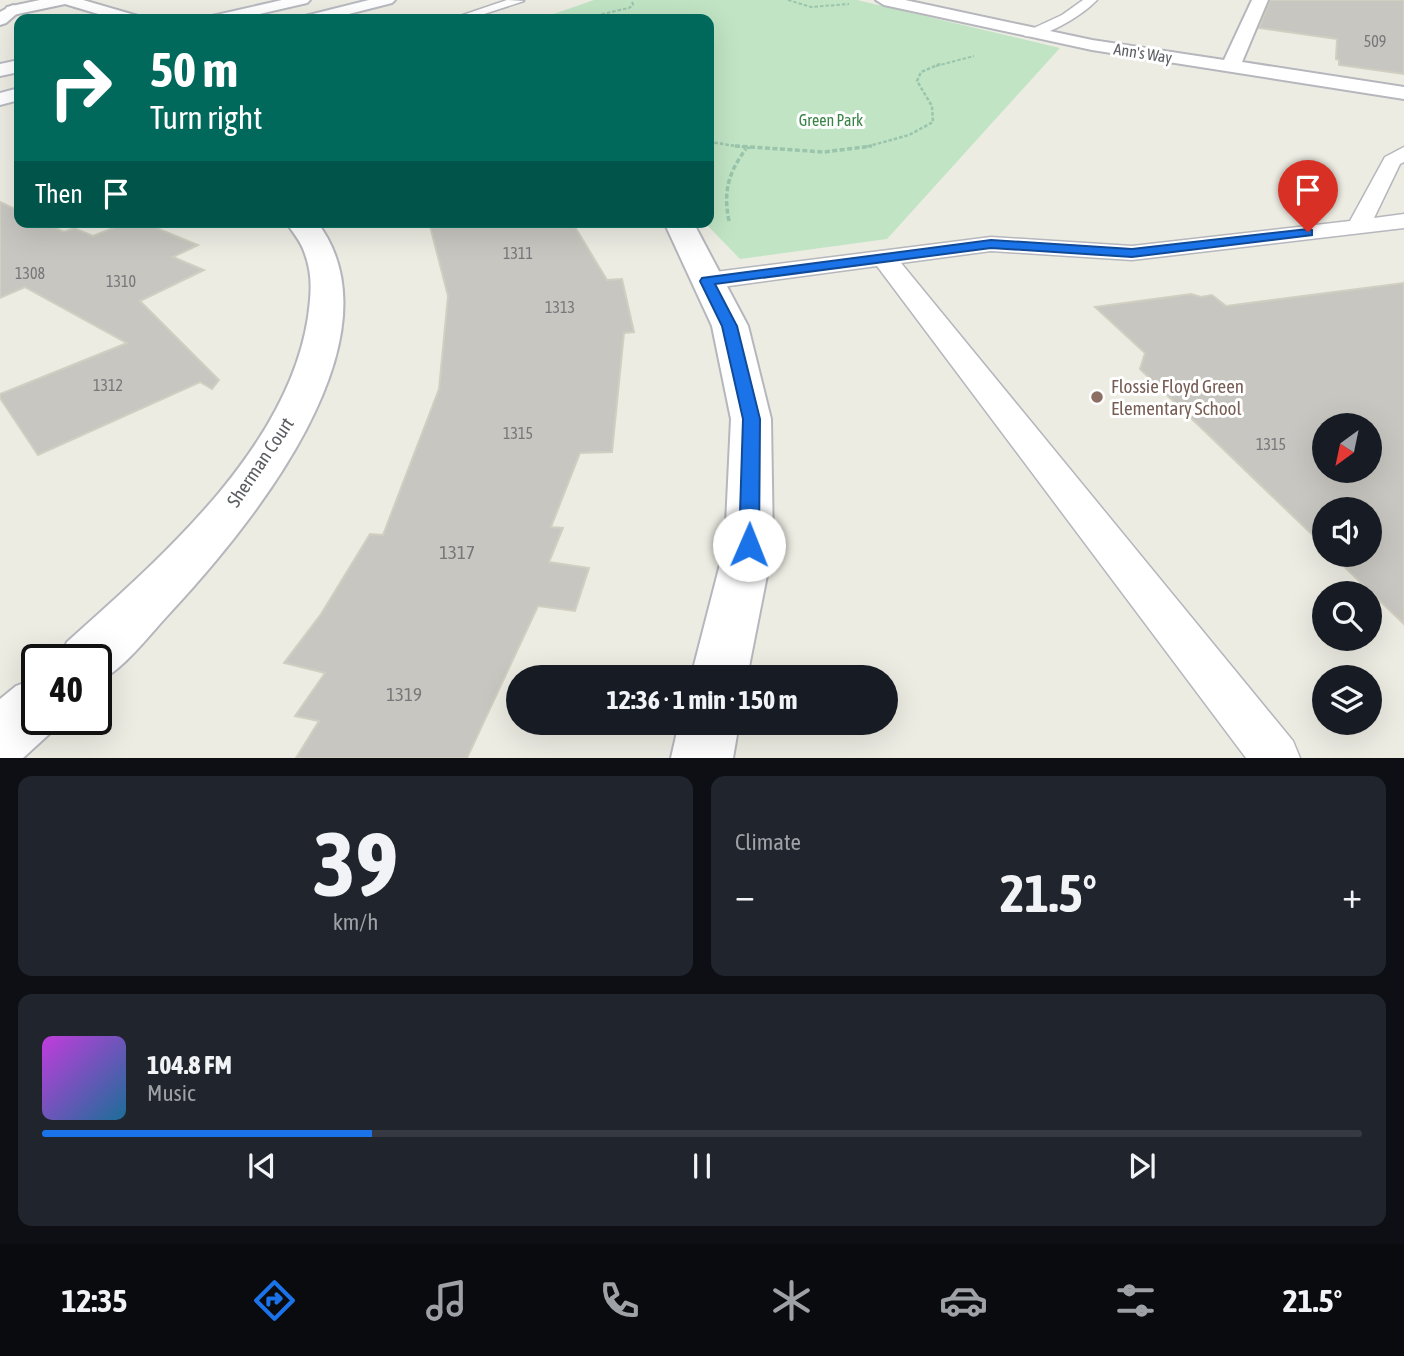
<!DOCTYPE html>
<meta charset="utf-8">
<style>
:root{--surface:#171b24;--page:#20242c;--text:#f1f3f6;--muted:#9ea1a6;--line:#363941;--accent:#1a73e8}
body{margin:0;font-family:"Asap Condensed",sans-serif;background:var(--page);color:var(--text);height:100vh;display:flex;flex-direction:column;font-size:26px;white-space:nowrap}
*{box-sizing:border-box;margin:0}
p{font-size:23px;color:var(--muted)}
.icon{flex:none;width:38px;height:38px;fill:none;stroke:currentColor;stroke-width:2;stroke-linecap:round;stroke-linejoin:round}
.map{position:relative;height:758px;overflow:hidden}
.panel{display:flex;flex-direction:column;gap:18px;padding:18px;background:#0d0f14;flex:1}
.panel>*{flex:none}
.top-card{position:absolute;left:14px;top:14px;width:700px;height:214px;border-radius:14px;box-shadow:0 7px 28px #0002;background:#00695c;color:#fff;overflow:hidden}
.needle{width:46px;rotate:213deg}
.fabs{position:absolute;left:1312px;top:413px;display:grid;gap:14px}
.fabs a{display:grid;place-items:center;width:70px;height:70px;border-radius:50%;background:var(--surface);box-shadow:0 7px 28px #0002;font-size:35px}
.speed{position:absolute;left:21px;top:644px;display:flex;gap:14px;font-size:35px;font-weight:700;text-align:center}
.speed>*{display:grid;place-content:center;width:91px;height:91px;border-radius:50%;background:var(--surface);box-shadow:0 7px 28px #0002;line-height:1}
.speed .limit{border:4px solid #111;border-radius:10px;background:#fff;color:#111}
.pin{position:absolute;display:grid;place-items:center;width:60px;height:60px;color:#fff;margin:-72px -30px;border-radius:50% 50% 50% 0;rotate:-45deg;box-shadow:0 0 7px #0007}
.pin .icon{rotate:45deg}
.me{position:absolute;width:77px;margin:-38px;rotate:1deg;stroke-linejoin:round;filter:drop-shadow(0 0 5px #0008)}
.turn{display:flex;align-items:center;gap:24px;height:147px;padding:0 21px;font-size:32px}
.turn .icon{width:91px;height:91px;stroke-width:2.5}
.turn b{display:block;font-size:49px;line-height:60px}
.then{display:flex;align-items:center;height:66px;padding:0 21px;background:#0003;gap:14px;font-size:26px}
.big{font-size:52px;font-weight:700;line-height:1.1}
.panel .tile{flex:1;display:flex;flex-direction:column;justify-content:center;gap:10px;min-width:0;padding:0 24px;border-radius:14px;background:var(--page)}
.panel .dial{align-items:center;gap:0}
.dial b{font-size:91px;line-height:1}
.song{display:flex;align-items:center;gap:21px}
.cover{width:84px;height:84px;border-radius:10px;background:linear-gradient(135deg,hsl(290 70% 55%),hsl(200 70% 35%))}
.played{height:7px;border-radius:4px;background:linear-gradient(90deg,var(--accent) 25%,var(--line) 25%)}
.keys{display:flex;justify-content:space-around;direction:ltr}
.heat{display:flex;justify-content:space-between;align-items:center;font-size:38px;direction:ltr}
.panel .tiles{flex:1;display:grid;gap:18px;grid-template-columns:1fr 1fr}
.tile:last-child{grid-column:span 2}
.trip{position:absolute;left:506px;top:665px;width:392px;height:70px;border-radius:35px;background:var(--surface);box-shadow:0 7px 28px #0002;font-weight:700;line-height:70px;text-align:center}
.dock{display:flex;height:112px;justify-content:space-around;align-items:center;background:#090b0e;color:var(--muted)}
.dock .icon{width:49px;height:49px}
.dock .active{color:var(--accent)}
.dock b{font-size:32px;color:var(--text)}
.map>svg:first-child{display:block}
.green{fill:#c0e4c4}
.building{fill:#c8c6c0;stroke:#d1cfc1;stroke-width:2;fill-rule:evenodd}
.lines{fill:none;stroke-linecap:round;stroke-linejoin:round}
.service-casing{stroke:#b5b7bd;stroke-width:3}
.minor-casing{stroke:#b5b7bd;stroke-width:4}
.tertiary-casing{stroke:#b5b7bd;stroke-width:4}
.secondary-casing{stroke:#b8bac1;stroke-width:4}
.path-far2{stroke:#9ac4ab;stroke-width:2;stroke-dasharray:3.5 2;stroke-linecap:butt}
.path-far1{stroke:#9ac4ab;stroke-width:2.5;stroke-dasharray:3.5 2;stroke-linecap:butt}
.path{stroke:#9ac4ab;stroke-width:3.5;stroke-dasharray:5 2.5;stroke-linecap:butt}
.service{fill:#fff;fill-rule:evenodd}
.minor{fill:#fff;fill-rule:evenodd}
.tertiary{fill:#fff;fill-rule:evenodd}
.secondary{fill:#fff;fill-rule:evenodd}
.route{fill:#1a73e8;stroke:#114b97;stroke-width:2}
.education-dot{fill:#8d6e63;stroke:#fff;stroke-width:2.5}
.labels{text-anchor:middle;dominant-baseline:central;stroke-width:6;stroke-linejoin:round;paint-order:stroke}
.number-label{font-size:16px;fill:#76777a}
.far-street-label{font-size:16px;fill:#5b5d63;stroke:#fff}
.far-park-label{font-size:16px;fill:#388446;stroke:#fff}
.education-label{font-size:19px;fill:#785e54;stroke:#fff;text-anchor:start}
.street-label{font-size:19px;fill:#5b5d63;stroke:#fff}
.near-number-label{font-size:19px;fill:#76777a}
</style>
<div class="map">
<svg width="1404" height="758" viewBox="0 0 1404 758">
<rect width="100%" height="100%" fill="#edece3"/>
<polygon class="green" points="594,0 857,0 1060,48 887,239 740,259 704,222 709,222 709,19 539,19"/>
<g class="building">
<polygon points="1270,0 1404,0 1404,74 1339,65 1339,60 1336,59 1337,39 1259,28"/>
<polygon points="0,202 19,211 19,222 43,222 64,232 74,228 93,236 128,222 142,222 198,245 173,257 204,270 140,301 219,380 212,389 200,382 38,455 0,398 0,394 127,343 25,287 0,298"/>
<polygon points="429,222 572,222 607,280 622,279 634,332 624,333 612,452 580,453 551,527 563,528 549,562 589,568 575,611 538,606 467,758 296,758 319,721 295,716 325,673 284,663 321,614 370,534 383,535 439,389 448,296"/>
<path d="M1404,283V624L1332,555H1370V509H1325V547L1140,369L1145,353L1095,307L1191,294L1201,297L1212,295L1226,306ZM1325,425H1370V471H1325Z"/>
</g>
<g class="lines">
<g class="service-casing">
<g id="service">
<polygon points="507,0 524,1 469,19 454,18"/>
<path d="M1083,0H1097C1084,14 1045,39 1025,36L1023,33L1062,15Z"/>
<polygon points="1404,147 1404,162 1400,164 1374,218 1404,214 1404,228 1132,260 991,251 901,263 1293,741 1300,758 1246,758 877,266 707,289 698,286 694,281 698,276 707,273 991,237 1132,246 1350,221 1385,157"/>
</g>
</g>
<g class="minor-casing">
<g id="minor">
<polygon points="876,0 905,0 1092,40 1224,60 1252,0 1268,0 1242,62 1404,87 1404,99 1092,50 884,5"/>
<polygon points="13,5 21,10 6,23 0,25 0,12"/>
<path d="M286,222H317C406,339 248,529 169,614C150,634 121,673 96,682V660H59L67,642C161,558 288,448 308,317C311,295 313,276 305,254C301,241 293,233 286,222Z"/>
<polygon points="37,678 37,719 61,719 58,726 23,758 0,758 0,699 16,686"/>
</g>
</g>
<g class="tertiary-casing">
<g id="tertiary">
<polygon points="40,0 83,0 138,16 140,19 115,19 65,4 13,15 5,10 7,7"/>
<polygon points="664,222 693,222 748,326 771,419 773,545 747,677 691,677 725,545 731,419 712,326"/>
<polygon points="679,723 739,723 733,758 671,758"/>
</g>
</g>
<g class="secondary-casing">
<g id="secondary">
<polygon points="282,0 310,0 307,3 238,19 210,19 212,16"/>
<polygon points="369,0 395,0 392,3 329,19 303,19 305,16"/>
<polygon points="19,60 19,72 0,76 0,64"/>
<polygon points="19,88 19,100 0,105 0,93"/>
</g>
</g>
<g class="path-far2">
<polyline points="788,0 811,7 849,4"/>
<polyline points="580,19 629,8 633,5 632,1"/>
<polyline points="936,66 974,56"/>
</g>
<g class="path-far1">
<polyline points="709,142 750,148"/>
<polyline points="862,148 909,135 933,122 932,106 917,81 921,72 940,64"/>
</g>
<g class="path">
<polyline points="735,146 824,152 872,146"/>
<path d="M729,221C723,192 728,173 746,149"/>
</g>
<use href="#service" class="service"/>
<use href="#minor" class="minor"/>
<use href="#tertiary" class="tertiary"/>
<use href="#secondary" class="secondary"/>
</g>
<polygon class="route" points="1308,229 1312,230 1312,235 1132,257 991,248 715,284 737,326 760,419 759,545 756,551 749,553 742,551 739,545 743,419 722,326 700,281 702,278 991,240 1132,249"/>
<circle class="education-dot" cx="1097" cy="397" r="7"/>
<g class="labels">
<g class="number-label">
<text x="1375" y="41">509</text>
<text x="518" y="253">1311</text>
<text x="30" y="273">1308</text>
<text x="121" y="281">1310</text>
<text x="560" y="307">1313</text>
<text x="108" y="385">1312</text>
<text x="518" y="433">1315</text>
<text x="1271" y="444">1315</text>
</g>
<g class="far-street-label">
<text transform="translate(1143 53) rotate(9)">Ann's Way</text>
</g>
<g class="far-park-label">
<text x="831" y="120">Green Park</text>
</g>
<g class="education-label">
<text x="1111" y="386">Flossie Floyd Green<tspan x="1111" dy="22">Elementary School</tspan></text>
</g>
<g class="street-label">
<text transform="translate(260 462) rotate(-56)">Sherman Court</text>
</g>
<g class="near-number-label">
<text x="457" y="552">1317</text>
<text x="404" y="694">1319</text>
</g>
</g>
</svg>
<div class="fabs">
<a><svg class="needle" viewBox="-14 -14 28 28"><path d="M0-13l5 13h-10z" fill="#e53935"/><path d="M0 13l5-13h-10z" fill="#9ea1a6"/></svg></a>
<a><svg class="icon" aria-label="sound" viewBox="0 0 24 24"><path d="M4 9h4l5-4v14l-5-4H4zM17 9q2 3 0 6"/></svg></a>
<a><svg class="icon" aria-label="search" viewBox="0 0 24 24"><circle cx="10" cy="10" r="6"/><path d="M15 15l6 6"/></svg></a>
<a><svg class="icon" aria-label="layers" viewBox="0 0 24 24"><path d="M12 4l9 5-9 5-9-5zM3 14l9 5 9-5"/></svg></a>
</div>
<div class="speed"><div class="limit">40</div></div>
<div class="pin" style="left:1308px;top:232px;background:#d93025"><svg class="icon" aria-label="arrive" viewBox="0 0 24 24"><path d="M6 21V4h12l-3 4 3 4H6"/></svg></div>
<svg class="me" style="left:749px;top:545px" viewBox="-20 -20 40 40"><circle r="19" fill="#fff"/><path d="M0-13L10 11 0 6-10 11z" fill="#1a73e8"/></svg>
<div class="trip">12:36 · 1 min · 150 m</div>
<div class="top-card">
<div class="turn"><svg class="icon" aria-label="right" viewBox="0 0 24 24"><path d="M7 20v-9h11M14 6l5 5-5 5"/></svg><div><b>50 m</b>Turn right</div></div>
<div class="then">Then<svg class="icon" aria-label="arrive" viewBox="0 0 24 24"><path d="M6 21V4h12l-3 4 3 4H6"/></svg></div>
</div>
</div>
<section class="panel">
<div class="tiles">
<div class="tile dial"><b>39</b><p>km/h</p></div>
<div class="tile"><p>Climate</p>
<div class="heat"><a>−</a><b class="big">21.5°</b><a>+</a></div>
</div>
<div class="tile">
<div class="song"><i class="cover"></i><div><b>104.8 FM</b><p>Music</p></div></div>
<div class="played"></div>
<div class="keys"><svg class="icon" aria-label="previous" viewBox="0 0 24 24"><path d="M18 5L8 12l10 7zM5 5v14"/></svg><svg class="icon" aria-label="pause" viewBox="0 0 24 24"><path d="M8 5v14M16 5v14"/></svg><svg class="icon" aria-label="next" viewBox="0 0 24 24"><path d="M6 5l10 7-10 7zM19 5v14"/></svg></div>
</div>
</div>
</section>
<nav class="dock">
<b>12:35</b>
<svg class="icon active" aria-label="directions" viewBox="0 0 24 24"><path d="M12 3l9 9-9 9-9-9zM9 14v-3h6M13 9l2 2-2 2"/></svg>
<svg class="icon" aria-label="music" viewBox="0 0 24 24"><path d="M9 18V5l10-2v13"/><circle cx="6" cy="18" r="3"/><circle cx="16" cy="16" r="3"/></svg>
<svg class="icon" aria-label="phone" viewBox="0 0 24 24"><path d="M5 4h4l2 5-3 2q2 4 5 5l2-3 5 2v4C11 20 4 13 5 4z"/></svg>
<svg class="icon" aria-label="climate" viewBox="0 0 24 24"><path d="M12 3v18M4 7l16 10M4 17L20 7"/></svg>
<svg class="icon" aria-label="car" viewBox="0 0 24 24"><path d="M5 17H2v-5l4-1 3-4h7l3 4 3 1v5h-3M9 17h6M6 11h13"/><circle cx="7" cy="17" r="2"/><circle cx="17" cy="17" r="2"/></svg>
<svg class="icon" aria-label="filters" viewBox="0 0 24 24"><path d="M4 7h16M4 17h16"/><circle cx="9" cy="7" r="2"/><circle cx="15" cy="17" r="2"/></svg>
<b>21.5°</b>
</nav>
